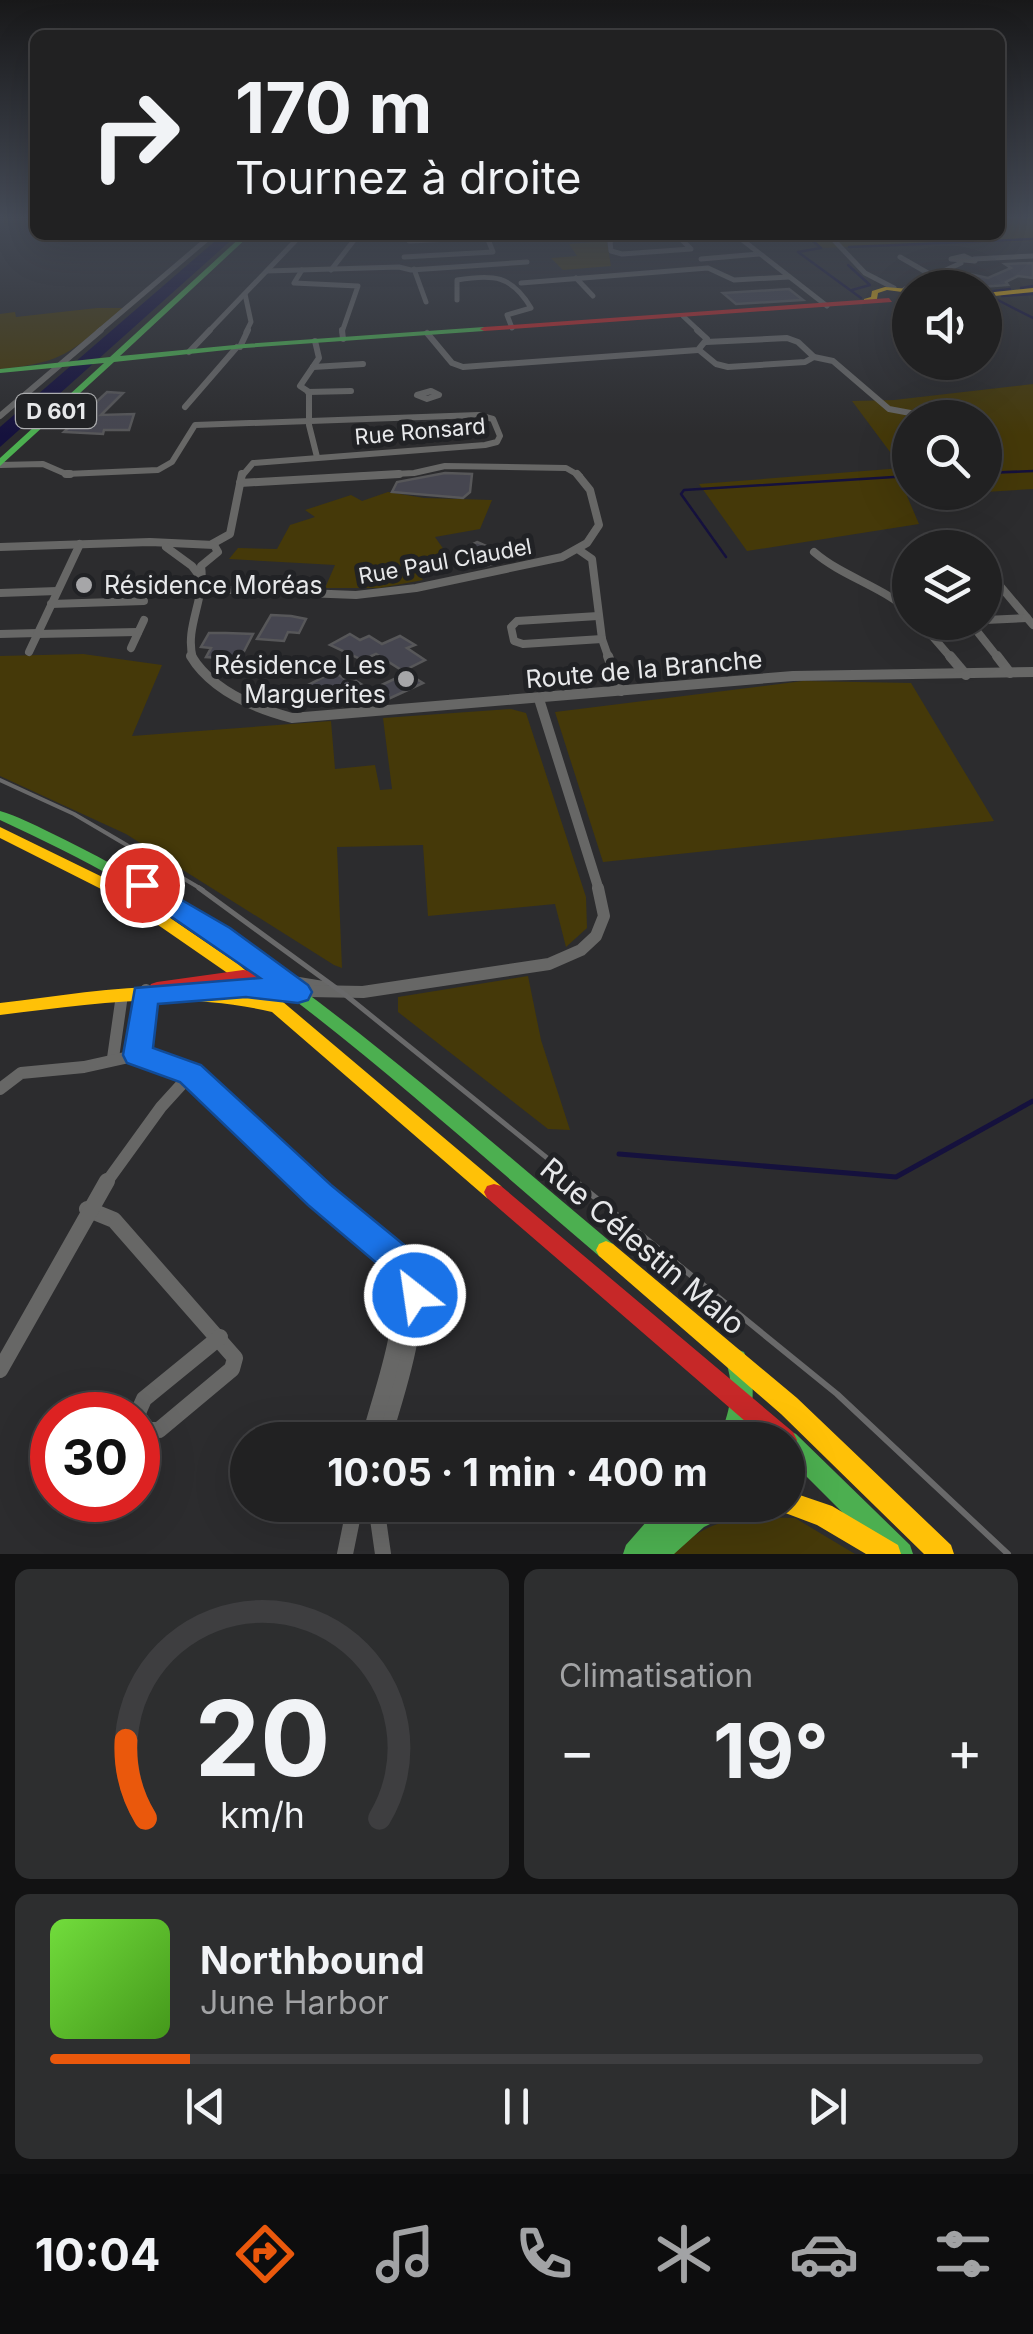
<!DOCTYPE html>
<html lang="fr">
<meta charset="utf-8">
<style>
:root{--surface:#212122;--page:#2d2e2f;--text:#f1f3f6;--muted:#a2a3a5;--line:#3e3e40;--accent:#ea580c}
body{margin:0;font-family:Inter,sans-serif;background:var(--page);color:var(--text);height:100vh;display:flex;flex-direction:column;font-size:38px;white-space:nowrap}
*{box-sizing:border-box;margin:0}
p{font-size:32px;color:var(--muted)}
.icon{flex:none;width:55px;height:55px;fill:none;stroke:currentColor;stroke-width:2;stroke-linecap:round;stroke-linejoin:round}
.map{position:relative;height:1554px;overflow:hidden}
.sheet{display:flex;flex-direction:column;gap:15px;padding:15px;background:#121213;flex:1}
.sheet>*{flex:none}
.top-card{position:absolute;left:30px;top:30px;width:975px;height:210px;border-radius:15px;box-shadow:0 10px 40px #0002,0 0 0 2px var(--line);background:#212122;color:var(--text);overflow:hidden}
.controls{position:absolute;left:892px;top:270px;display:grid;gap:20px}
.controls a{display:grid;place-items:center;width:110px;height:110px;border-radius:50%;background:var(--surface);box-shadow:0 10px 40px #0002,0 0 0 2px var(--line);font-size:50px}
.speed{position:absolute;left:30px;top:1392px;display:flex;gap:20px;font-size:50px;font-weight:700;text-align:center}
.speed>*{display:grid;place-content:center;width:130px;height:130px;border-radius:50%;background:var(--surface);box-shadow:0 10px 40px #0002,0 0 0 2px var(--line);line-height:1}
.speed .limit{border:15px solid #d22;background:#fff;color:#111}
.pin{position:absolute;display:grid;place-items:center;width:85px;height:85px;color:#fff;margin:-42px;border:5px solid #fff;border-radius:50%;box-shadow:0 2px 10px #0007}
.me{position:absolute;width:110px;margin:-55px;rotate:330deg;stroke-linejoin:round;filter:drop-shadow(0 0 8px #0008)}
.turn{display:flex;align-items:center;gap:35px;height:210px;padding:0 40px;font-size:45px}
.turn .icon{width:130px;height:130px;stroke-width:2.5}
.turn b{display:block;font-size:70px;line-height:85px}
.big{font-size:75px;font-weight:700;line-height:1.1}
.sheet .card{flex:1;display:flex;flex-direction:column;justify-content:center;gap:15px;min-width:0;padding:0 35px;border-radius:15px;background:var(--page)}
.sheet .dial{align-items:center;gap:0}
.dial svg{height:260px;overflow:visible;fill:none;stroke:var(--line);stroke-width:7;stroke-linecap:round;text-anchor:middle}
.dial text{fill:var(--text);stroke:none}
.song{display:flex;align-items:center;gap:30px}
.cover{width:120px;height:120px;border-radius:15px;background:linear-gradient(135deg,hsl(100 70% 55%),hsl(100 70% 35%))}
.played{height:10px;border-radius:5px;background:linear-gradient(90deg,var(--accent) 15%,var(--line) 15%)}
.keys{display:flex;justify-content:space-around;direction:ltr}
.heat{display:flex;justify-content:space-between;align-items:center;font-size:55px;direction:ltr}
.sheet .tiles{flex:1;display:grid;gap:15px;grid-template-columns:1fr 1fr}
.card:last-child{grid-column:span 2}
.trip{position:absolute;left:230px;top:1422px;width:575px;height:100px;border-radius:50px;background:var(--surface);box-shadow:0 10px 40px #0002,0 0 0 2px var(--line);font-weight:700;line-height:100px;text-align:center}
.menu{display:flex;height:160px;justify-content:space-around;align-items:center;background:#0d0d0e;color:var(--muted)}
.menu .icon{width:70px;height:70px}
.menu .selected{color:var(--accent)}
.menu b{font-size:45px;color:var(--text)}
.map>svg:first-child{display:block}
.green{fill:#453909}
.water{fill:#15113d}
.lines{fill:none;stroke-linecap:round;stroke-linejoin:round}
.stream-far1{stroke:#15113d;stroke-width:2.5}
.stream{stroke:#15113d;stroke-width:5}
.building{fill:#464650;stroke:#575759;stroke-width:2.5}
.street-far5{stroke:#676766;stroke-width:5}
.street-far4{stroke:#676766;stroke-width:6}
.street-far3{stroke:#676766;stroke-width:8}
.street-far2{stroke:#676766;stroke-width:10}
.street-far1{stroke:#676766;stroke-width:12}
.street{stroke:#676766;stroke-width:16}
.fast{fill:#4caf50;fill-rule:evenodd}
.slow{fill:#ffc107;fill-rule:evenodd}
.jam{fill:#c62828;fill-rule:evenodd}
.rail-far2{stroke:#69696a;stroke-width:4}
.rail-far1{stroke:#69696a;stroke-width:5}
.rail{stroke:#69696a;stroke-width:6}
.route{fill:#1a73e8;stroke:#114b97;stroke-width:2.5}
.poi-dot{fill:#a6a6a8;stroke:#212225;stroke-width:4}
.labels{text-anchor:middle;dominant-baseline:central;stroke-width:10;stroke-linejoin:round;paint-order:stroke}
.shield{fill:#212225;stroke:#acadaf;stroke-width:2.5}
.shield-label{font-size:22px;font-weight:bold;fill:#e7e8ea}
.far-street-label{font-size:22px;fill:#e7e8ea;stroke:#212225}
.poi-label{font-size:25px;fill:#e7e8ea;stroke:#212225;text-anchor:start}
.street-label{font-size:25px;fill:#e7e8ea;stroke:#212225}
.near-street-label{font-size:30px;fill:#e7e8ea;stroke:#212225}
</style>
<div class="map">
<svg width="1033" height="1554" viewBox="0 0 1033 1554">
<rect width="100%" height="100%" fill="#2c2c2e"/>
<g class="green">
<polygon points="1000,218 1033,218 1033,241 819,248 804,235 1000,235"/>
<polygon points="607,241 611,266 563,270 551,258 577,256 569,244"/>
<path d="M97,308H123C73,350 66,363 0,369V314L15,312L16,317Z"/>
<polygon points="1033,384 1033,489 985,492 985,418 910,418 910,492 967,493 907,496 919,524 747,551 699,484 902,468 852,401 894,400"/>
<polygon points="388,492 424,498 492,500 480,529 435,537 449,557 413,563 423,580 380,588 325,588 335,565 229,559 238,548 277,549 290,525 315,517 305,510 351,495 362,501"/>
<polygon points="83,654 162,665 132,736 331,721 335,769 375,765 380,790 392,789 383,718 511,709 526,713 586,897 587,928 566,947 555,904 428,916 423,845 337,847 342,968 334,965 126,834 0,776 0,656"/>
<polygon points="803,681 911,683 994,821 603,862 555,712"/>
<polygon points="528,976 541,1040 570,1130 548,1129 398,1012 398,997"/>
<path d="M744,1517L795,1518L855,1554H671C694,1533 714,1522 744,1517Z"/>
</g>
<polygon class="water" points="222,235 237,235 0,447 0,427"/>
<g class="lines">
<g class="stream-far1">
<polyline points="806,235 821,248"/>
<polyline points="849,247 1033,239"/>
<polyline points="821,248 798,252 861,298"/>
<polyline points="848,265 870,285 852,290"/>
<polyline points="1021,288 1033,286"/>
<polyline points="985,292 1010,289"/>
<polyline points="1002,296 1033,294"/>
<polyline points="992,297 1033,318"/>
<polyline points="985,473 1033,471"/>
<polyline points="726,557 681,494 684,490 910,476"/>
</g>
<polyline class="stream" points="619,1154 896,1177 1033,1101"/>
</g>
<g class="building">
<polygon points="1033,263 1033,278 1018,276 1006,282 1008,285 969,288 973,285 946,279 960,272 988,278 1011,268 1005,264"/>
<polygon points="789,289 803,300 736,304 723,293"/>
<polygon points="107,392 123,393 101,415 134,414 129,430 104,430 103,434 64,432"/>
<polygon points="445,473 472,474 470,492 463,498 392,492 397,482"/>
<polygon points="477,542 514,558 486,566 456,552"/>
<polygon points="271,615 291,616 306,619 299,633 288,632 284,641 257,639"/>
<polygon points="209,633 226,633 253,634 240,659 206,657 211,648 201,647"/>
<polygon points="350,634 360,640 369,636 382,644 400,636 415,645 407,648 425,660 403,671 376,654 362,660 330,645"/>
<polygon points="233,660 277,663 271,675 226,672"/>
<polygon points="334,672 351,683 356,681 369,689 345,700 335,693 325,698 308,685"/>
<polygon points="407,673 423,683 386,700 371,690"/>
</g>
<g class="lines">
<g class="street-far5">
<polyline points="616,235 610,242 611,251 622,254 691,249 677,235"/>
<polyline points="736,235 827,306"/>
<polyline points="829,235 865,273 894,288"/>
<polyline points="739,238 772,236"/>
<polyline points="409,241 535,235"/>
<polygon points="964,256 975,261 951,259"/>
<polyline points="404,257 493,252 487,237"/>
<polyline points="900,257 933,276"/>
<polyline points="701,259 759,254"/>
<polyline points="974,259 1033,256"/>
<polyline points="414,269 426,302"/>
<polyline points="302,270 294,283 358,286 342,332"/>
<polyline points="331,270 358,235"/>
<polyline points="267,271 399,267 411,270 527,262"/>
<polyline points="576,278 593,296"/>
<polyline points="521,283 708,268 734,280 789,277"/>
<polyline points="905,289 961,263"/>
<polyline points="245,294 251,322 246,332"/>
<path d="M457,300V280C493,274 512,275 531,308L507,315L512,328"/>
<polyline points="683,316 700,332"/>
<polyline points="98,332 212,235"/>
<polyline points="208,332 301,235"/>
</g>
<g class="street-far4">
<polyline points="342,330 343,339"/>
<polyline points="427,333 452,363 463,367 698,350 707,339 697,330"/>
<polyline points="315,341 319,358 300,386 309,392 309,425 317,457"/>
<polyline points="240,347 248,330"/>
<polyline points="699,350 716,364 728,367 805,362 814,357 798,342 787,338 706,342"/>
<polyline points="189,352 210,330"/>
<polyline points="814,357 833,361 889,409 932,417"/>
<polyline points="313,367 363,364"/>
<polygon points="431,391 439,395 427,399 417,395"/>
<polyline points="308,392 351,391"/>
<polyline points="185,407 237,347"/>
<polyline points="0,416 101,330"/>
<polyline points="0,465 43,464 66,474 158,470 172,462 195,425 478,415 493,419 500,436 497,442 485,445 253,463 242,476"/>
<polyline points="356,476 414,473 445,466 566,468 580,476"/>
</g>
<g class="street-far3">
<polyline points="66,474 70,474"/>
<polyline points="240,483 399,474"/>
<polyline points="212,544 230,534 242,474"/>
<path d="M0,547L150,542L214,545L218,552L201,566C206,599 184,627 193,659"/>
<polyline points="166,547 192,566 201,578"/>
<polyline points="579,550 592,559 602,639 609,659"/>
<path d="M814,552C843,577 882,586 910,612"/>
<polyline points="985,568 1033,625"/>
<polyline points="205,589 356,595 416,588 562,557 587,543 599,525 590,490 577,474"/>
<polyline points="0,593 57,591"/>
<polyline points="51,604 144,601"/>
<polyline points="598,616 517,621 511,627 514,641 523,644 602,639"/>
<polyline points="985,620 1027,618"/>
<polyline points="920,622 952,659"/>
<polyline points="978,622 976,630 999,659"/>
<polyline points="0,634 38,633"/>
<polyline points="37,634 138,632"/>
<polyline points="131,648 144,620"/>
<polyline points="29,652 80,544"/>
</g>
<g class="street-far2">
<path d="M191,656C212,691 254,708 292,718L793,676L1033,672"/>
<polyline points="608,656 621,691"/>
<polyline points="950,656 966,675"/>
<polyline points="997,656 1010,673"/>
<polyline points="539,699 599,890"/>
</g>
<g class="street-far1">
<polyline points="280,980 323,987"/>
<polyline points="203,989 363,992 549,964 581,950 596,936 604,916 598,888"/>
<polyline points="138,1055 146,990"/>
<polyline points="113,1058 122,995"/>
<polyline points="0,1089 21,1073 84,1067 138,1055 174,1064 191,1074 307,1183"/>
<polyline points="106,1183 161,1107 191,1074"/>
</g>
<g class="street">
<path d="M304,1181C329,1205 386,1243 403,1268C430,1306 394,1397 383,1440"/>
<polyline points="87,1209 114,1220 235,1358 232,1369 159,1430 148,1430 138,1416"/>
<path d="M333,1211C352,1233 384,1253 396,1280C412,1315 378,1402 369,1440"/>
<polyline points="0,1370 107,1181"/>
<polyline points="137,1415 144,1399 220,1337"/>
<polyline points="376,1505 383,1554"/>
<polyline points="345,1554 355,1505"/>
</g>
<g class="fast">
<polygon points="243,235 250,235 120,356 245,344 484,327 488,329 484,331 245,348 114,362 0,466 0,458 104,363 0,373 0,369 110,357"/>
<path d="M0,811C17,816 33,824 49,832C93,853 135,876 175,902C332,1001 471,1125 613,1244L616,1250L613,1256L606,1259L599,1256C446,1126 296,985 122,882C82,859 41,839 0,820Z"/>
<path d="M736,1349L744,1352C757,1383 755,1408 742,1440H718C730,1412 736,1389 725,1359L728,1352Z"/>
<polygon points="788,1430 796,1434 910,1545 913,1554 884,1554 788,1458 788,1440 777,1440 780,1434"/>
<polygon points="661,1505 689,1505 687,1509 697,1505 736,1505 732,1513 704,1527 674,1554 623,1554 626,1545"/>
</g>
<g class="slow">
<polygon points="885,287 910,289 910,293 887,290 878,293 877,299 864,303 864,299 871,297 872,291"/>
<polygon points="1033,288 1033,292 985,297 985,293"/>
<path d="M0,827L129,890L238,964L501,1186L504,1192L501,1198L494,1200L487,1198L272,1012C177,990 95,1004 0,1015V1003C83,993 170,976 253,995L226,972L119,898L0,838Z"/>
<polygon points="606,1241 613,1244 797,1398 951,1545 954,1554 924,1554 781,1414 599,1256 596,1250 599,1244"/>
<polygon points="788,1491 832,1506 898,1545 901,1554 866,1554 817,1525 780,1511 777,1505 788,1505"/>
</g>
<g class="jam">
<polygon points="889,298 892,302 484,331 480,329 484,327"/>
<polygon points="243,970 280,974 286,976 288,980 286,984 280,986 243,982 157,994 151,992 149,988 151,984 157,982"/>
<polygon points="494,1184 501,1186 793,1432 797,1440 793,1448 788,1450 788,1440 767,1440 487,1198 484,1192 487,1186"/>
</g>
<polyline class="rail-far2" points="0,780 74,814 203,890"/>
<polyline class="rail-far1" points="199,888 343,993 578,1183"/>
<polyline class="rail" points="575,1181 837,1394 1008,1554"/>
</g>
<linearGradient id="sky" x2="0" y2="1"><stop stop-color="#181819"/><stop offset="0.5" stop-color="#454b57"/><stop offset="1" stop-color="#454b57" stop-opacity="0"/></linearGradient>
<rect width="1033" height="435" fill="url(#sky)"/>
<polygon class="route" points="142,877 230,928 308,985 312,992 308,1000 298,1003 246,997 158,1004 153,1048 201,1065 331,1185 409,1249 419,1261 432,1295 427,1307 415,1311 402,1307 386,1271 308,1205 180,1082 127,1063 123,1055 135,988 260,978 134,891 130,885 134,879"/>
<g class="poi-dot">
<circle cx="84" cy="585" r="10"/>
<circle cx="406" cy="679" r="10"/>
</g>
<g class="labels">
<rect class="shield" x="16" y="394" width="80" height="34" rx="8"/>
<g class="shield-label">
<text x="56" y="411">D 601</text>
</g>
<g class="far-street-label">
<text transform="translate(420 431) rotate(-5)">Rue Ronsard</text>
<text transform="translate(445 561) rotate(-10)">Rue Paul Claudel</text>
</g>
<g class="poi-label">
<text x="104" y="585">Résidence Moréas</text>
<text x="386" y="665" text-anchor="end">Résidence Les<tspan x="386" dy="29">Marguerites</tspan></text>
</g>
<g class="street-label">
<text transform="translate(644 669) rotate(-5)">Route de la Branche</text>
</g>
<g class="near-street-label">
<text transform="translate(643 1246) rotate(40)">Rue Célestin Malo</text>
</g>
</g>
</svg>
<div class="controls">
<a><svg class="icon" aria-label="sound" viewBox="0 0 24 24"><path d="M4 9h4l5-4v14l-5-4H4zM17 9q2 3 0 6"/></svg></a>
<a><svg class="icon" aria-label="search" viewBox="0 0 24 24"><circle cx="10" cy="10" r="6"/><path d="M15 15l6 6"/></svg></a>
<a><svg class="icon" aria-label="layers" viewBox="0 0 24 24"><path d="M12 4l9 5-9 5-9-5zM3 14l9 5 9-5"/></svg></a>
</div>
<div class="speed"><div class="limit">30</div></div>
<div class="pin" style="left:142px;top:885px;background:#d93025"><svg class="icon" aria-label="arrive" viewBox="0 0 24 24"><path d="M6 21V4h12l-3 4 3 4H6"/></svg></div>
<svg class="me" style="left:415px;top:1295px" viewBox="-20 -20 40 40"><circle r="17" fill="#1a73e8" stroke="#fff" stroke-width="3"/><path d="M0-11L8 9 0 5-8 9z" fill="#fff"/></svg>
<div class="trip">10:05 · 1 min · 400 m</div>
<div class="top-card">
<div class="turn"><svg class="icon" aria-label="right" viewBox="0 0 24 24"><path d="M7 20v-9h11M14 6l5 5-5 5"/></svg><div><b>170 m</b>Tournez à droite</div></div>
</div>
</div>
<section class="sheet">
<div class="tiles">
<div class="card dial"><svg viewBox="0 0 100 80">
<path d="M14 69A42 42 0 1 1 86 69"/>
<path d="M14 69A42 42 0 0 1 8 45" stroke="#ea580c"/>
<text x="50" y="56" font-size="32" font-weight="700">20</text>
<text x="50" y="72" font-size="11">km/h</text>
</svg></div>
<div class="card"><p>Climatisation</p>
<div class="heat"><a>−</a><b class="big">19°</b><a>+</a></div>
</div>
<div class="card">
<div class="song"><i class="cover"></i><div><b>Northbound</b><p>June Harbor</p></div></div>
<div class="played"></div>
<div class="keys"><svg class="icon" aria-label="previous" viewBox="0 0 24 24"><path d="M18 5L8 12l10 7zM5 5v14"/></svg><svg class="icon" aria-label="pause" viewBox="0 0 24 24"><path d="M8 5v14M16 5v14"/></svg><svg class="icon" aria-label="next" viewBox="0 0 24 24"><path d="M6 5l10 7-10 7zM19 5v14"/></svg></div>
</div>
</div>
</section>
<nav class="menu">
<b>10:04</b>
<svg class="icon selected" aria-label="directions" viewBox="0 0 24 24"><path d="M12 3l9 9-9 9-9-9zM9 14v-3h6M13 9l2 2-2 2"/></svg>
<svg class="icon" aria-label="music" viewBox="0 0 24 24"><path d="M9 18V5l10-2v13"/><circle cx="6" cy="18" r="3"/><circle cx="16" cy="16" r="3"/></svg>
<svg class="icon" aria-label="phone" viewBox="0 0 24 24"><path d="M5 4h4l2 5-3 2q2 4 5 5l2-3 5 2v4C11 20 4 13 5 4z"/></svg>
<svg class="icon" aria-label="climate" viewBox="0 0 24 24"><path d="M12 3v18M4 7l16 10M4 17L20 7"/></svg>
<svg class="icon" aria-label="car" viewBox="0 0 24 24"><path d="M5 17H2v-5l4-1 3-4h7l3 4 3 1v5h-3M9 17h6M6 11h13"/><circle cx="7" cy="17" r="2"/><circle cx="17" cy="17" r="2"/></svg>
<svg class="icon" aria-label="filters" viewBox="0 0 24 24"><path d="M4 7h16M4 17h16"/><circle cx="9" cy="7" r="2"/><circle cx="15" cy="17" r="2"/></svg>
</nav>
